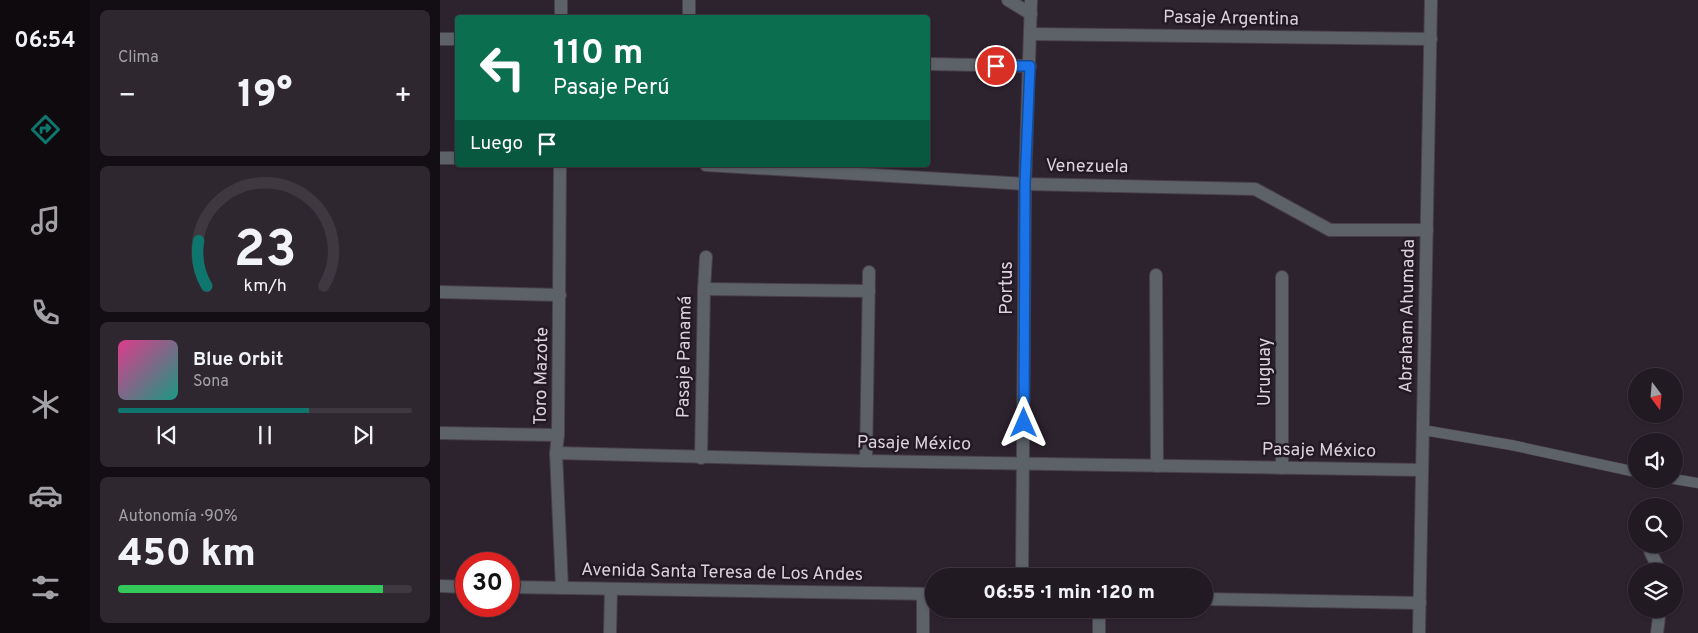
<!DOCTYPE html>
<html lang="es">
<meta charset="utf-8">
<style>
:root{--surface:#221a23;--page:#2e2730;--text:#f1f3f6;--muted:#a2a1a6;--line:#3f3841;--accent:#0f766e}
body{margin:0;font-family:Overpass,sans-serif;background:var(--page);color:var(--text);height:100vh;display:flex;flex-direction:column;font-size:19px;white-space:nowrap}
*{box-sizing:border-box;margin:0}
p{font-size:16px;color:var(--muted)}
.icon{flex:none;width:28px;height:28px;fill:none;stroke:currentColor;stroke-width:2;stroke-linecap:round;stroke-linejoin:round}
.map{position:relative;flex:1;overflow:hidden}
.details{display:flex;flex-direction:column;gap:10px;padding:10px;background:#130e13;width:350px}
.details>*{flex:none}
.top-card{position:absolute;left:15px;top:15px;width:475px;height:152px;border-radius:5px;box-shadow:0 1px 4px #0004,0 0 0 1px var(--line);background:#0b6e4f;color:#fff;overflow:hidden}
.needle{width:32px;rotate:164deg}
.fabs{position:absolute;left:1188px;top:368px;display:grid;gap:10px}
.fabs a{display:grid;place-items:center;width:55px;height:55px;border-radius:50%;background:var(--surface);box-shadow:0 1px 4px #0004,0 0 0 1px var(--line);font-size:25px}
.speed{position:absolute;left:15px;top:552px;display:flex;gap:10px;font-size:25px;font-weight:700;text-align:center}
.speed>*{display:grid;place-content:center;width:65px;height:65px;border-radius:50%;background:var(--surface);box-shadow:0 1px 4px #0004,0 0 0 1px var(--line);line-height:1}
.speed .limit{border:8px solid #d22;background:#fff;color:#111}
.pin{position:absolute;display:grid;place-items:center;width:42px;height:42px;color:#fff;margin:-21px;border:2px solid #fff;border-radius:50%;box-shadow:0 1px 5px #0007}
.me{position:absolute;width:55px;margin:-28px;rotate:0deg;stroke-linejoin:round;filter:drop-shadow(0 0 4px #0008)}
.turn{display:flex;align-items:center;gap:18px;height:105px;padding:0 15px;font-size:22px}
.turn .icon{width:65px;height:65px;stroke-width:2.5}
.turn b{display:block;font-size:35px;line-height:42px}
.then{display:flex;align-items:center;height:48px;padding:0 15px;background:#0003;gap:10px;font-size:19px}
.big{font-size:38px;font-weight:800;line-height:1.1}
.details .tile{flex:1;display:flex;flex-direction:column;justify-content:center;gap:8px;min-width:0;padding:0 18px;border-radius:8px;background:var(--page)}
.details .dial{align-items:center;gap:0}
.dial svg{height:130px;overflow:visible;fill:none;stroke:var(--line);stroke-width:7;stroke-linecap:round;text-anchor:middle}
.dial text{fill:var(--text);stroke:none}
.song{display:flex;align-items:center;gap:15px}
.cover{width:60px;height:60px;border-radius:8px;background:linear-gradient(135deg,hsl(330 70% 55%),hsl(170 70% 35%))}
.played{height:5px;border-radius:2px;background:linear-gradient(90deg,var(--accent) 65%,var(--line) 65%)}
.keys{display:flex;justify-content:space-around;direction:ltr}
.heat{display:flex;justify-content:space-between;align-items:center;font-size:28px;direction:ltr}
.charge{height:8px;border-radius:4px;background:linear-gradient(90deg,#34c759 90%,var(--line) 0)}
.trip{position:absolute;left:485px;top:568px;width:288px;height:50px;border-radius:25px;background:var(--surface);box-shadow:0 1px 4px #0004,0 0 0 1px var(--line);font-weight:800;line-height:50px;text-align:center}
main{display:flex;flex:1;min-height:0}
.tab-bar{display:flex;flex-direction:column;width:90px;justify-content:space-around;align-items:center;background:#0e0a0e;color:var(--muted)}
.tab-bar .icon{width:35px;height:35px}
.tab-bar .current{color:var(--accent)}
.tab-bar b{font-size:22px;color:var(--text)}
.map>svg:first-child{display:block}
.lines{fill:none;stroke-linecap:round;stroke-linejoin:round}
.service-casing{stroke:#493f4a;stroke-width:11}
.minor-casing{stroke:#493f4a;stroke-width:14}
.tertiary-casing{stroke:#493f4a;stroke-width:14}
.service{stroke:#5d6269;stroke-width:10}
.minor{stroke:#5d6269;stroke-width:12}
.tertiary{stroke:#5d6269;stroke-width:12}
.route-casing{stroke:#114b97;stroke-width:12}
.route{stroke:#1a73e8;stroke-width:9}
.labels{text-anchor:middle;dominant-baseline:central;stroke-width:5;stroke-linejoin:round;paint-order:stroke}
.street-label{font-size:18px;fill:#d9d2da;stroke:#231925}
</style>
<main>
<nav class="tab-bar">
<b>06:54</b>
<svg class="icon current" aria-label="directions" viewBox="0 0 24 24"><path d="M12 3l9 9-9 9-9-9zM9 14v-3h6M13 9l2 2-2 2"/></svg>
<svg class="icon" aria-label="music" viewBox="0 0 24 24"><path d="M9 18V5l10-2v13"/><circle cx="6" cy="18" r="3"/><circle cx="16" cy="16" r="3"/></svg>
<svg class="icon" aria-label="phone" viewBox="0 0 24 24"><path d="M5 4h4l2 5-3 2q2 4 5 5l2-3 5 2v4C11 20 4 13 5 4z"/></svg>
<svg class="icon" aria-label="climate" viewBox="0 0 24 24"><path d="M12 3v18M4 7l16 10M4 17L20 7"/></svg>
<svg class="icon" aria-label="car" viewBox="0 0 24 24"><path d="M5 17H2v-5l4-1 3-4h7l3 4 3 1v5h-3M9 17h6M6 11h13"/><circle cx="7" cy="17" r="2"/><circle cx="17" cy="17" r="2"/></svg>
<svg class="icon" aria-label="filters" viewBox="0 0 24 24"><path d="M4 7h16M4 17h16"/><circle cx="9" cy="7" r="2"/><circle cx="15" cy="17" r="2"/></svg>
</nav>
<section class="details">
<div class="tile"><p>Clima</p>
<div class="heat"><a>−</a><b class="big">19°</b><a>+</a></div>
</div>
<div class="tile dial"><svg viewBox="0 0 100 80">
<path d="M14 69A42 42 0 1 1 86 69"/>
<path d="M14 69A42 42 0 0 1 9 41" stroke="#0f766e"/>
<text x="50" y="56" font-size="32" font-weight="700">23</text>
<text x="50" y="72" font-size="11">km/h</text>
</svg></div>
<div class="tile">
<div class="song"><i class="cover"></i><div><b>Blue Orbit</b><p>Sona</p></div></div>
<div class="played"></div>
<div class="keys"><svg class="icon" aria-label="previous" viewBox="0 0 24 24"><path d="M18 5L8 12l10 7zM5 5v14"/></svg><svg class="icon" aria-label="pause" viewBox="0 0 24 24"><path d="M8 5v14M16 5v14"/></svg><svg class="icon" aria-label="next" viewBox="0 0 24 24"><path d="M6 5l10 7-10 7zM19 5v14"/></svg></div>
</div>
<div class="tile"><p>Autonomía · 90%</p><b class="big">450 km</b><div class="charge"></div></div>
</section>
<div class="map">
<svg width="1258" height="633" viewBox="0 0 1258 633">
<rect width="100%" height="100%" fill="#2d232f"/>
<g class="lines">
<g class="service-casing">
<g id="service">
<polyline points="983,430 1071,445 1196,472"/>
<polyline points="1234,479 1258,483"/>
</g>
</g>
<g class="minor-casing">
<g id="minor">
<polyline points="249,0 249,18"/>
<polyline points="568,0 591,14"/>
<polyline points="121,18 121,0"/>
<polyline points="590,34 991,39"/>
<polyline points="0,39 18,39"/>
<polyline points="488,64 590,66"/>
<polyline points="0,158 18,158"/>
<polyline points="120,165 118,435 116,453 122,588"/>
<polyline points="266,165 585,184 815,189 890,230 987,230"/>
<polyline points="716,275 717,466"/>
<polyline points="842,277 842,468"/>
<polyline points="264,289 429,291"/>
<polyline points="0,292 120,295"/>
<polyline points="0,433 118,435"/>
<polyline points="116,453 426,461 982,470"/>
<polyline points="261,458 264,289 266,257"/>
<polyline points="426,461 429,272"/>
<polyline points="1210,551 1220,571"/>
<polyline points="582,576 585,184 591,0"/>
<polyline points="483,594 483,633"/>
<polyline points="170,633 171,589"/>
<polyline points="659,633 659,609"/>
<polyline points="1217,633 1220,609"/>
</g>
</g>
<g class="tertiary-casing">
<g id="tertiary">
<polyline points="0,586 26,587"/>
<polyline points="69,587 494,594"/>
<polyline points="764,599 980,603"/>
<polyline points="979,633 991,0"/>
</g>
</g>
<use href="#service" class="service"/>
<use href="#minor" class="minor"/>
<use href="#tertiary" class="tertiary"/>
</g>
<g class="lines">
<g class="route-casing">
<polyline id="route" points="556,66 590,66 585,184 584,423"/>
</g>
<use href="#route" class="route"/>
</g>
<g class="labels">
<g class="street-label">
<text transform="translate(791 19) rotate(1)">Pasaje Argentina</text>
<text transform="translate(647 167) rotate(1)">Venezuela</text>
<text transform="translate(567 288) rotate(-90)">Portus</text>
<text transform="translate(968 316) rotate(-89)">Abraham Ahumada</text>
<text transform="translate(245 357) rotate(-89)">Pasaje Panamá</text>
<text transform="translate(825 372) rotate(-90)">Uruguay</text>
<text transform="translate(102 376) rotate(-89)">Toro Mazote</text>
<text transform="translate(474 444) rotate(1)">Pasaje México</text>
<text transform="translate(879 451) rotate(1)">Pasaje México</text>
<text transform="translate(282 573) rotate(1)">Avenida Santa Teresa de Los Andes</text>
</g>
</g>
</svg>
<div class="fabs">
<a><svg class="needle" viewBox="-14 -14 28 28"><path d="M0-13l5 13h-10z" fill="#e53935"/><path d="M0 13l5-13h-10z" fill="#a2a1a6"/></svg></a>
<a><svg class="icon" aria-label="sound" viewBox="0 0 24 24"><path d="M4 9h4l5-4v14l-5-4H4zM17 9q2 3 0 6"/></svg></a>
<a><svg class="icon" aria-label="search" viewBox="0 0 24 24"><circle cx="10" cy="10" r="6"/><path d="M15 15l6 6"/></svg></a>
<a><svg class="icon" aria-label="layers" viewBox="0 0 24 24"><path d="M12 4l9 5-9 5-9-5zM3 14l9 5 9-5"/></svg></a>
</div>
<div class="speed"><div class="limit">30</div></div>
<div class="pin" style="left:556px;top:66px;background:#d93025"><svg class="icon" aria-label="arrive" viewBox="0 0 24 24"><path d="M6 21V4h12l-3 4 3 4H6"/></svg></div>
<svg class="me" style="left:584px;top:423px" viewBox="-20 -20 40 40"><path d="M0-17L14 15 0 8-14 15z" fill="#1a73e8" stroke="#fff" stroke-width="4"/></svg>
<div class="trip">06:55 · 1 min · 120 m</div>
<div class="top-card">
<div class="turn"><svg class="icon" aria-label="left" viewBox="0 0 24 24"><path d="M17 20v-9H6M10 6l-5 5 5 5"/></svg><div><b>110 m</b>Pasaje Perú</div></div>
<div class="then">Luego<svg class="icon" aria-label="arrive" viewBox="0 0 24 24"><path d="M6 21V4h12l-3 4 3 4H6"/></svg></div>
</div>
</div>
</main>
